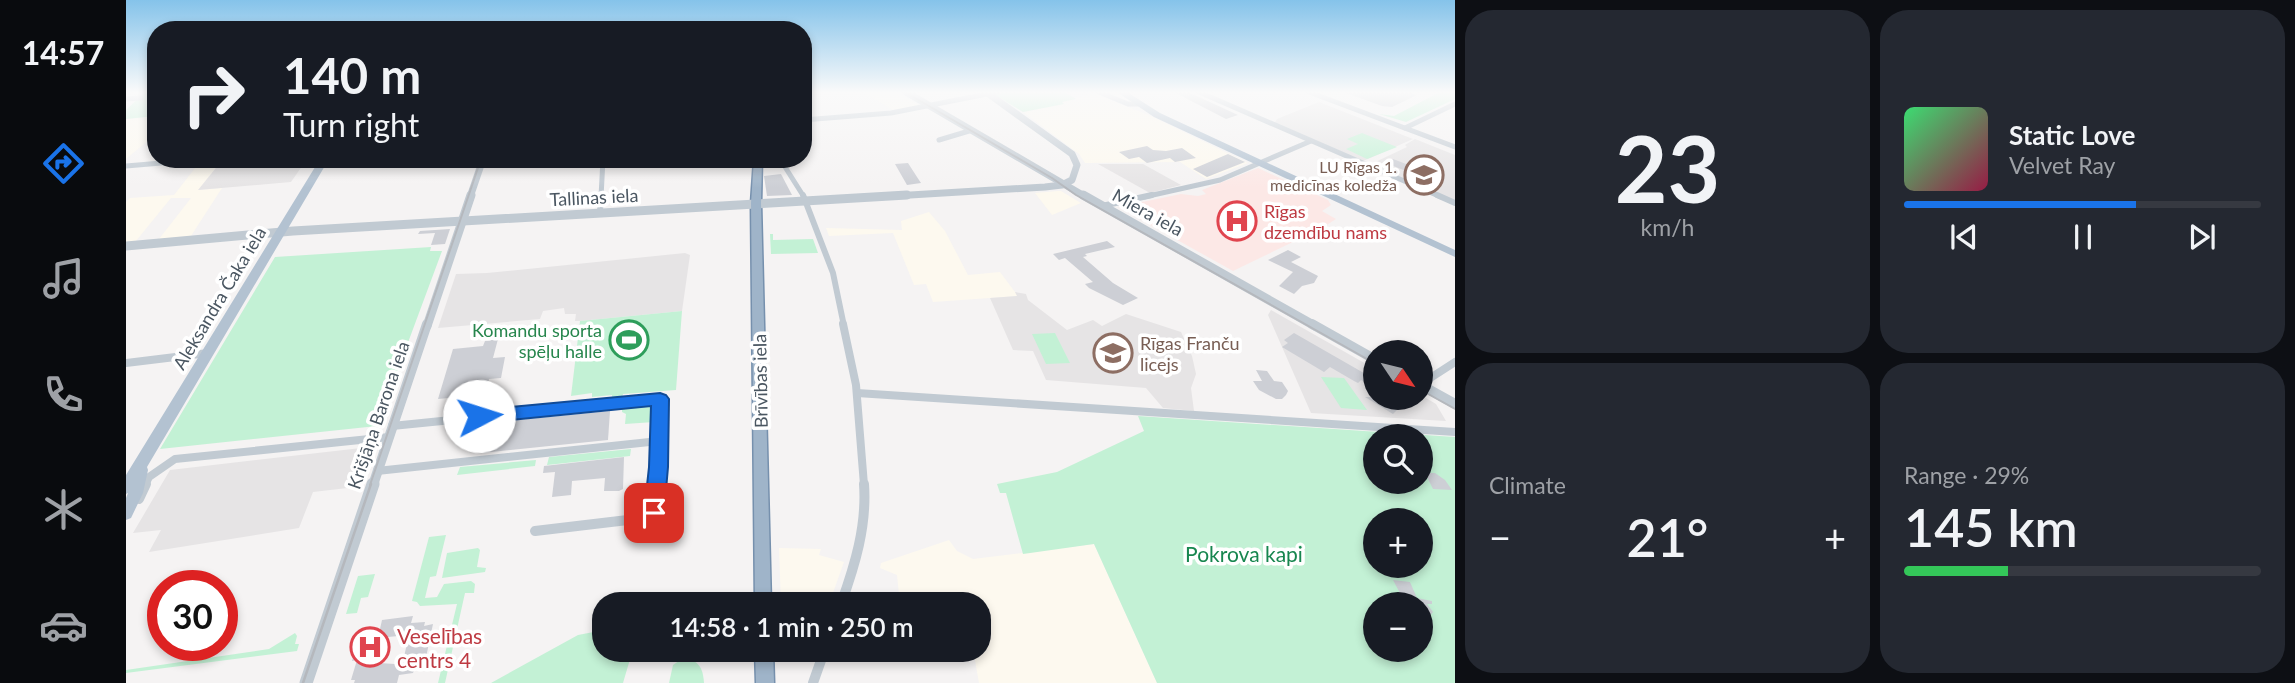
<!DOCTYPE html>
<meta charset="utf-8">
<style>
:root{--surface:#171b24;--page:#242831;--text:#f1f3f6;--muted:#9ea1a6;--line:#363941;--accent:#1a73e8}
body{margin:0;font-family:Lato,sans-serif;background:var(--page);color:var(--text);height:100vh;display:flex;flex-direction:column;font-size:26px;white-space:nowrap}
*{box-sizing:border-box;margin:0}
p{font-size:23px;color:var(--muted)}
.icon{flex:none;width:38px;height:38px;fill:none;stroke:currentColor;stroke-width:2;stroke-linecap:round;stroke-linejoin:round}
.map{position:relative;flex:1;overflow:hidden}
.side{display:flex;flex-direction:column;gap:10px;padding:10px;background:#0d0f14;width:840px}
.side>*{flex:none}
.hud{position:absolute;left:21px;top:21px;width:665px;height:147px;border-radius:28px;box-shadow:0 4px 10px #0003;background:#171b24;color:var(--text);overflow:hidden}
.needle{width:46px;rotate:125deg}
.controls{position:absolute;left:1237px;top:340px;display:grid;gap:14px}
.controls a{display:grid;place-items:center;width:70px;height:70px;border-radius:50%;background:var(--surface);box-shadow:0 4px 10px #0003;font-size:35px}
.speed{position:absolute;left:21px;top:570px;display:flex;gap:14px;font-size:35px;font-weight:700;text-align:center}
.speed>*{display:grid;place-content:center;width:91px;height:91px;border-radius:50%;background:var(--surface);box-shadow:0 4px 10px #0003;line-height:1}
.speed .limit{border:10px solid #d22;background:#fff;color:#111}
.pin{position:absolute;display:grid;place-items:center;width:60px;height:60px;color:#fff;margin:-30px;border-radius:14px;box-shadow:0 4px 10px #0006}
.me{position:absolute;width:77px;margin:-38px;rotate:85deg;stroke-linejoin:round;filter:drop-shadow(0 0 5px #0008)}
.turn{display:flex;align-items:center;gap:24px;height:147px;padding:0 21px;font-size:32px}
.turn .icon{width:91px;height:91px;stroke-width:2.5}
.turn b{display:block;font-size:49px;line-height:60px}
.big{font-size:52px;font-weight:600;line-height:1.1}
.side .tile{flex:1;display:flex;flex-direction:column;justify-content:center;gap:10px;min-width:0;padding:0 24px;border-radius:28px;background:var(--page)}
.side .dial{align-items:center;gap:0}
.dial b{font-size:91px;line-height:1}
.song{display:flex;align-items:center;gap:21px}
.cover{width:84px;height:84px;border-radius:10px;background:linear-gradient(135deg,hsl(140 70% 55%),hsl(340 70% 35%))}
.played{height:7px;border-radius:4px;background:linear-gradient(90deg,var(--accent) 65%,var(--line) 65%)}
.keys{display:flex;justify-content:space-around;direction:ltr}
.heat{display:flex;justify-content:space-between;align-items:center;font-size:38px;direction:ltr}
.charge{height:10px;border-radius:5px;background:linear-gradient(90deg,#34c759 29%,var(--line) 0)}
.side .tiles{flex:1;display:grid;gap:10px;grid-template-columns:repeat(2,1fr)}
.trip{position:absolute;left:466px;top:592px;width:399px;height:70px;border-radius:28px;background:var(--surface);box-shadow:0 4px 10px #0003;font-weight:600;line-height:70px;text-align:center}
main{display:flex;flex:1;min-height:0}
.tabs{display:flex;flex-direction:column;width:126px;justify-content:space-around;align-items:center;background:#090b0e;color:var(--muted)}
.tabs .icon{width:49px;height:49px}
.tabs .selected{color:var(--accent)}
.tabs b{font-size:32px;color:var(--text)}
.map>svg:first-child{display:block}
.commercial{fill:#fdf9ef}
.education{fill:#e6e4e5}
.medical{fill:#fce8e6}
.green{fill:#c3f1d5;fill-rule:evenodd}
.building{fill:#cdcfd5;fill-rule:evenodd}
.lines{fill:none;stroke-linecap:round;stroke-linejoin:round}
.trunk-casing{stroke:#7690ad;stroke-width:3}
.minor-far3{stroke:#c1cad2;stroke-width:5}
.minor-far2{stroke:#c1cad2;stroke-width:6}
.minor-far1{stroke:#c1cad2;stroke-width:8}
.minor{stroke:#c1cad2;stroke-width:10}
.tertiary-far3{stroke:#c1cad2;stroke-width:7}
.tertiary-far2{stroke:#c1cad2;stroke-width:9}
.tertiary-far1{stroke:#c1cad2;stroke-width:10}
.tertiary{stroke:#c1cad2;stroke-width:13}
.primary{fill:#b3c2d1;fill-rule:evenodd}
.trunk{fill:#9fb4c9;fill-rule:evenodd}
.tram-far1{stroke:#b5b8bd;stroke-width:2}
.tram{stroke:#b5b8bd;stroke-width:2.5}
.route{fill:#1a73e8;stroke:#114b97;stroke-width:2}
.labels{text-anchor:middle;dominant-baseline:central;stroke-width:7;stroke-linejoin:round;paint-order:stroke}
.far-education-label{font-size:16px;fill:#785e54;stroke:#fff;text-anchor:end}
.street-label{font-size:18px;fill:#4a5661;stroke:#fff}
.health-label{font-size:18px;fill:#be3a42;stroke:#fff;text-anchor:start}
.leisure-label{font-size:18px;fill:#27864d;stroke:#fff;text-anchor:end}
.education-label{font-size:18px;fill:#785e54;stroke:#fff;text-anchor:start}
.near-park-label{font-size:21px;fill:#17864f;stroke:#fff}
.near-health-label{font-size:21px;fill:#be3a42;stroke:#fff;text-anchor:start}
</style>
<main>
<nav class="tabs">
<b>14:57</b>
<svg class="icon selected" aria-label="directions" viewBox="0 0 24 24"><path d="M12 3l9 9-9 9-9-9zM9 14v-3h6M13 9l2 2-2 2"/></svg>
<svg class="icon" aria-label="music" viewBox="0 0 24 24"><path d="M9 18V5l10-2v13"/><circle cx="6" cy="18" r="3"/><circle cx="16" cy="16" r="3"/></svg>
<svg class="icon" aria-label="phone" viewBox="0 0 24 24"><path d="M5 4h4l2 5-3 2q2 4 5 5l2-3 5 2v4C11 20 4 13 5 4z"/></svg>
<svg class="icon" aria-label="climate" viewBox="0 0 24 24"><path d="M12 3v18M4 7l16 10M4 17L20 7"/></svg>
<svg class="icon" aria-label="car" viewBox="0 0 24 24"><path d="M5 17H2v-5l4-1 3-4h7l3 4 3 1v5h-3M9 17h6M6 11h13"/><circle cx="7" cy="17" r="2"/><circle cx="17" cy="17" r="2"/></svg>
</nav>
<div class="map">
<svg width="1329" height="683" viewBox="0 0 1329 683">
<rect width="100%" height="100%" fill="#f5f3f3"/>
<g class="commercial">
<polygon points="737,92 771,92 794,106 767,110"/>
<polygon points="968,93 1027,117 1122,163 1080,179 1054,162 959,163 953,154 897,112 937,104 935,102"/>
<polygon points="30,116 30,134 0,159 0,119"/>
<polygon points="95,161 73,190 96,188 65,236 33,239 65,198 45,198 10,241 0,242 0,202 4,198 48,195 73,163"/>
<polygon points="932,191 935,191 955,203 926,215 909,193"/>
<polygon points="803,212 819,231 842,275 874,272 892,296 807,302 800,284 788,285 767,233 703,236 700,228 776,230 775,221"/>
<polygon points="823,540 831,551 847,559 968,544 1031,683 853,683 847,649 852,649 852,604 839,604 838,598 774,604 771,575 754,568 755,563"/>
<polygon points="653,548 695,549 693,555 718,562 703,604 655,604"/>
</g>
<g class="education">
<polygon points="1193,102 1287,139 1235,162 1148,124 1151,119"/>
<polygon points="1289,139 1329,155 1329,201 1243,165 1281,147 1279,145"/>
<polygon points="133,159 181,159 165,182 72,190 94,163"/>
<polygon points="972,164 1017,164 1055,185 1024,193"/>
<polygon points="559,253 564,255 556,311 454,321 449,321 450,314 439,314 438,308 417,311 414,319 312,328 330,274 361,273"/>
<polygon points="889,292 900,294 902,300 941,330 967,320 976,326 1000,314 1055,332 1066,356 1070,374 1065,388 1068,411 1037,408 1020,388 920,380 907,351 887,350 864,298 891,296"/>
<polygon points="1145,310 1249,369 1250,397 1295,397 1295,395 1310,404 1320,421 1185,413 1142,315"/>
<polygon points="244,447 230,487 187,492 173,528 23,552 35,530 7,533 44,470"/>
</g>
<polygon class="medical" points="1132,168 1202,200 1205,205 1196,211 1210,219 1196,228 1107,271 992,207 1055,194 1072,196 1080,194 1076,190"/>
<g class="green">
<polygon points="19,92 30,92 30,116 0,119 0,110"/>
<polygon points="883,92 939,92 950,99 936,102 938,104 897,112 868,94"/>
<polygon points="1314,92 1329,92 1329,99 1280,122 1253,114 1268,116"/>
<polygon points="1236,133 1271,147 1241,159 1220,149 1232,144 1221,139"/>
<polygon points="644,234 647,234 647,240 687,239 692,253 645,254"/>
<polygon points="305,247 304,251 316,251 251,426 34,449 149,257"/>
<polygon points="556,311 550,390 497,394 496,398 486,399 486,395 466,397 466,393 445,396 454,321"/>
<polygon points="929,333 944,363 920,364 906,334"/>
<polygon points="1195,377 1218,378 1241,410 1215,408"/>
<polygon points="528,404 528,422 499,424 500,414 496,412 496,408"/>
<path d="M1012,416L1329,437V683H1031L968,544L897,554L880,493H874L871,484L931,472L1018,431ZM1250,436H1295V481H1250ZM1250,520H1295V565H1250ZM1250,604H1295V649H1250Z"/>
<polygon points="505,449 504,456 421,465 423,457"/>
<polygon points="410,460 409,466 331,475 334,467"/>
<polygon points="320,535 310,576 304,577 299,598 311,597 318,584 345,581 349,584 348,593 339,593 319,683 312,683 331,604 294,606 291,602 286,601 303,537"/>
<polygon points="352,548 354,550 351,567 360,568 359,572 316,578 321,553"/>
<polygon points="249,574 242,597 235,598 231,613 220,614 232,576"/>
<polygon points="478,630 478,649 507,649 497,683 365,683 452,635"/>
<polygon points="169,633 171,636 169,644 173,644 171,651 0,673 0,670 143,649"/>
<path d="M557,658C573,660 577,668 578,683H543L547,665Z"/>
</g>
<g class="building">
<polygon points="1048,92 1062,92 1112,115 1100,119"/>
<polygon points="1282,92 1291,95 1266,107 1256,106 1220,93"/>
<polygon points="1021,146 1027,150 1040,151 1056,148 1070,158 1049,162 1044,158 1021,163 1013,157 1003,159 993,152"/>
<polygon points="1102,154 1119,162 1081,177 1067,169"/>
<polygon points="1267,159 1301,172 1318,180 1310,183 1260,163"/>
<polygon points="782,163 791,177 795,183 781,185 769,164"/>
<polygon points="655,174 666,195 641,196 638,176"/>
<polygon points="324,229 319,244 305,245 309,233 292,234 294,231"/>
<polygon points="981,241 989,247 959,254 961,256 957,257 987,283 1012,298 997,305 963,288 959,284 967,282 939,258 933,260 927,254"/>
<polygon points="1162,250 1175,257 1165,262 1192,276 1188,283 1176,286 1168,294 1153,286 1167,272 1142,260"/>
<polygon points="1168,333 1250,380 1250,388 1235,380 1232,383 1228,381 1204,367 1198,372 1156,347 1162,343 1158,340"/>
<polygon points="372,339 367,358 379,357 375,378 363,379 358,400 343,401 344,396 312,399 327,349 357,346 359,341"/>
<polygon points="1130,370 1141,371 1148,381 1156,382 1162,391 1160,395 1156,399 1150,399 1133,390 1127,381 1136,381"/>
<polygon points="1239,397 1284,397 1267,414"/>
<polygon points="484,411 482,440 356,453 363,423"/>
<polygon points="498,457 497,489 493,491 478,491 479,478 446,481 445,495 426,497 429,472 417,473 418,466"/>
<polygon points="1299,473 1309,473 1319,480 1326,490 1307,489"/>
<polygon points="1267,580 1284,582 1291,598 1306,601 1306,604 1301,604 1307,612 1303,617 1307,625 1303,630 1295,629 1295,604 1266,604 1275,595"/>
<path d="M287,616L285,623L299,622L298,626L307,624L298,667L289,668L287,673L273,675L271,683H228L229,680H225L231,660L226,661L232,641L236,640L239,631L254,629L256,620ZM283,635L277,661L269,664L253,663L258,641L262,637Z"/>
</g>
<g class="lines">
<g class="trunk-casing">
<g id="trunk">
<polygon points="628,159 636,159 635,203 645,604 629,604 625,203"/>
<polygon points="629,649 647,649 648,683 630,683"/>
</g>
</g>
<g class="minor-far3">
<polyline points="973,92 1002,104 1012,104"/>
<polyline points="1073,92 1315,197"/>
<polyline points="1183,92 1329,147"/>
<polyline points="0,99 15,98"/>
<polyline points="677,120 765,113 871,92"/>
<polyline points="1279,128 1329,104"/>
<polyline points="813,140 843,131"/>
<polyline points="654,159 678,197"/>
<polyline points="0,166 82,159"/>
<polyline points="475,197 477,159"/>
<polyline points="1018,197 1094,180 1185,141"/>
</g>
<g class="minor-far2">
<polyline points="677,195 707,273 718,326"/>
<polyline points="1311,195 1329,203"/>
<polyline points="976,206 1026,195"/>
<polyline points="474,212 475,195"/>
</g>
<g class="minor-far1">
<polyline points="717,324 730,385 738,485"/>
<polyline points="0,363 82,353"/>
<polyline points="1295,384 1329,362"/>
<polyline points="731,393 1329,432"/>
<polyline points="266,426 534,399 531,485"/>
<polyline points="251,471 533,441"/>
<polyline points="19,485 23,477 49,459 263,437"/>
</g>
<g class="minor">
<polyline points="13,499 20,484"/>
<polyline points="409,531 527,517 531,484"/>
<path d="M715,604C729,565 741,526 738,484"/>
<polyline points="687,683 699,649"/>
</g>
<g class="tertiary-far3">
<polyline points="780,92 960,197"/>
<polyline points="344,197 357,159"/>
<polyline points="751,197 919,187 936,185 946,180 951,165 946,154 860,92"/>
</g>
<g class="tertiary-far2">
<polyline points="957,195 1189,326"/>
<polyline points="0,246 167,231 781,195"/>
<polyline points="301,326 345,195"/>
</g>
<g class="tertiary-far1">
<polyline points="1186,324 1250,360"/>
<polyline points="1295,385 1329,404"/>
<polyline points="247,485 301,324"/>
</g>
<polyline class="tertiary" points="180,683 247,484"/>
<g class="primary">
<polygon points="991,92 1001,92 1034,113 1329,250 1329,257 1028,117"/>
<polygon points="194,159 203,159 21,467 22,470 17,493 5,518 0,520 0,498 2,493 0,494 0,475"/>
</g>
<use href="#trunk" class="trunk"/>
<g class="tram-far1">
<polyline points="779,92 926,178 950,195 1250,364"/>
<polyline points="1295,390 1329,409"/>
<polyline points="244,485 355,159"/>
</g>
<polyline class="tram" points="177,683 245,484"/>
</g>
<linearGradient id="sky" x2="0" y2="1"><stop stop-color="#85c3ea"/><stop offset="0.49" stop-color="#fafafa"/><stop offset="1" stop-color="#fafafa" stop-opacity="0"/></linearGradient>
<rect width="1329" height="188" fill="url(#sky)"/>
<polygon class="route" points="534,393 540,395 543,399 542,467 538,513 535,519 528,521 521,519 518,513 523,467 525,406 353,423 347,421 344,416 347,412 353,410"/>
<defs>
<g id="university-ring" transform="scale(2.0125)"><circle r="9.5" fill="#fff" stroke="#8d6e63" stroke-width="1.5"/><path d="M0-5L7-2L0 1L-7-2ZM-4 1L0 2.5L4 1V4Q0 6-4 4Z" fill="#8d6e63"/></g>
<g id="hospital-ring" transform="scale(2.0125)"><circle r="9.5" fill="#fff" stroke="#e0444e" stroke-width="1.5"/><path d="M-5-5h3v3.5h4V-5h3V5h-3V1.5h-4V5h-3Z" fill="#e0444e"/></g>
<g id="stadium-ring" transform="scale(2.0125)"><circle r="9.5" fill="#fff" stroke="#2e9e5b" stroke-width="1.5"/><path d="M0-5a6.5 5 0 1 0 0 10a6.5 5 0 1 0 0-10ZM-3.5-1.8h7v3.6h-7Z" fill="#2e9e5b"/></g>
<g id="school-ring" transform="scale(2.0125)"><circle r="9.5" fill="#fff" stroke="#8d6e63" stroke-width="1.5"/><path d="M0-5L7-2L0 1L-7-2ZM-4 1L0 2.5L4 1V4Q0 6-4 4Z" fill="#8d6e63"/></g>
</defs>
<g fill-rule="evenodd">
<use href="#university-ring" x="1298" y="175"/>
<use href="#hospital-ring" x="1111" y="221"/>
<use href="#stadium-ring" x="503" y="340"/>
<use href="#school-ring" x="987" y="353"/>
<use href="#hospital-ring" x="244" y="647"/>
</g>
<g class="labels">
<g class="far-education-label">
<text x="1271" y="166">LU Rīgas 1.<tspan x="1271" dy="18">medicīnas koledža</tspan></text>
</g>
<g class="street-label">
<text transform="translate(468 197) rotate(-3)">Tallinas iela</text>
<text transform="translate(1022 212) rotate(29)">Miera iela</text>
<text transform="translate(93 298) rotate(-59)">Aleksandra Čaka iela</text>
<text transform="translate(634 381) rotate(-91)">Brīvības iela</text>
<text transform="translate(252 415) rotate(-71)">Krišjāņa Barona iela</text>
</g>
<g class="health-label">
<text x="1138" y="211">Rīgas<tspan x="1138" dy="21">dzemdību nams</tspan></text>
</g>
<g class="leisure-label">
<text x="476" y="330">Komandu sporta<tspan x="476" dy="21">spēļu halle</tspan></text>
</g>
<g class="education-label">
<text x="1014" y="343">Rīgas Franču<tspan x="1014" dy="21">licejs</tspan></text>
</g>
<g class="near-park-label">
<text x="1118" y="553">Pokrova kapi</text>
</g>
<g class="near-health-label">
<text x="271" y="635">Veselības<tspan x="271" dy="24">centrs 4</tspan></text>
</g>
</g>
</svg>
<div class="controls">
<a><svg class="needle" viewBox="-14 -14 28 28"><path d="M0-13l5 13h-10z" fill="#e53935"/><path d="M0 13l5-13h-10z" fill="#9ea1a6"/></svg></a>
<a><svg class="icon" aria-label="search" viewBox="0 0 24 24"><circle cx="10" cy="10" r="6"/><path d="M15 15l6 6"/></svg></a>
<a>+</a>
<a>−</a>
</div>
<div class="speed"><div class="limit">30</div></div>
<div class="pin" style="left:528px;top:513px;background:#d93025"><svg class="icon" aria-label="arrive" viewBox="0 0 24 24"><path d="M6 21V4h12l-3 4 3 4H6"/></svg></div>
<svg class="me" style="left:353px;top:416px" viewBox="-20 -20 40 40"><circle r="19" fill="#fff"/><path d="M0-13L10 11 0 6-10 11z" fill="#1a73e8"/></svg>
<div class="trip">14:58 · 1 min · 250 m</div>
<div class="hud">
<div class="turn"><svg class="icon" aria-label="right" viewBox="0 0 24 24"><path d="M7 20v-9h11M14 6l5 5-5 5"/></svg><div><b>140 m</b>Turn right</div></div>
</div>
</div>
<section class="side">
<div class="tiles">
<div class="tile dial"><b>23</b><p>km/h</p></div>
<div class="tile">
<div class="song"><i class="cover"></i><div><b>Static Love</b><p>Velvet Ray</p></div></div>
<div class="played"></div>
<div class="keys"><svg class="icon" aria-label="previous" viewBox="0 0 24 24"><path d="M18 5L8 12l10 7zM5 5v14"/></svg><svg class="icon" aria-label="pause" viewBox="0 0 24 24"><path d="M8 5v14M16 5v14"/></svg><svg class="icon" aria-label="next" viewBox="0 0 24 24"><path d="M6 5l10 7-10 7zM19 5v14"/></svg></div>
</div>
<div class="tile"><p>Climate</p>
<div class="heat"><a>−</a><b class="big">21°</b><a>+</a></div>
</div>
<div class="tile"><p>Range · 29%</p><b class="big">145 km</b><div class="charge"></div></div>
</div>
</section>
</main>
